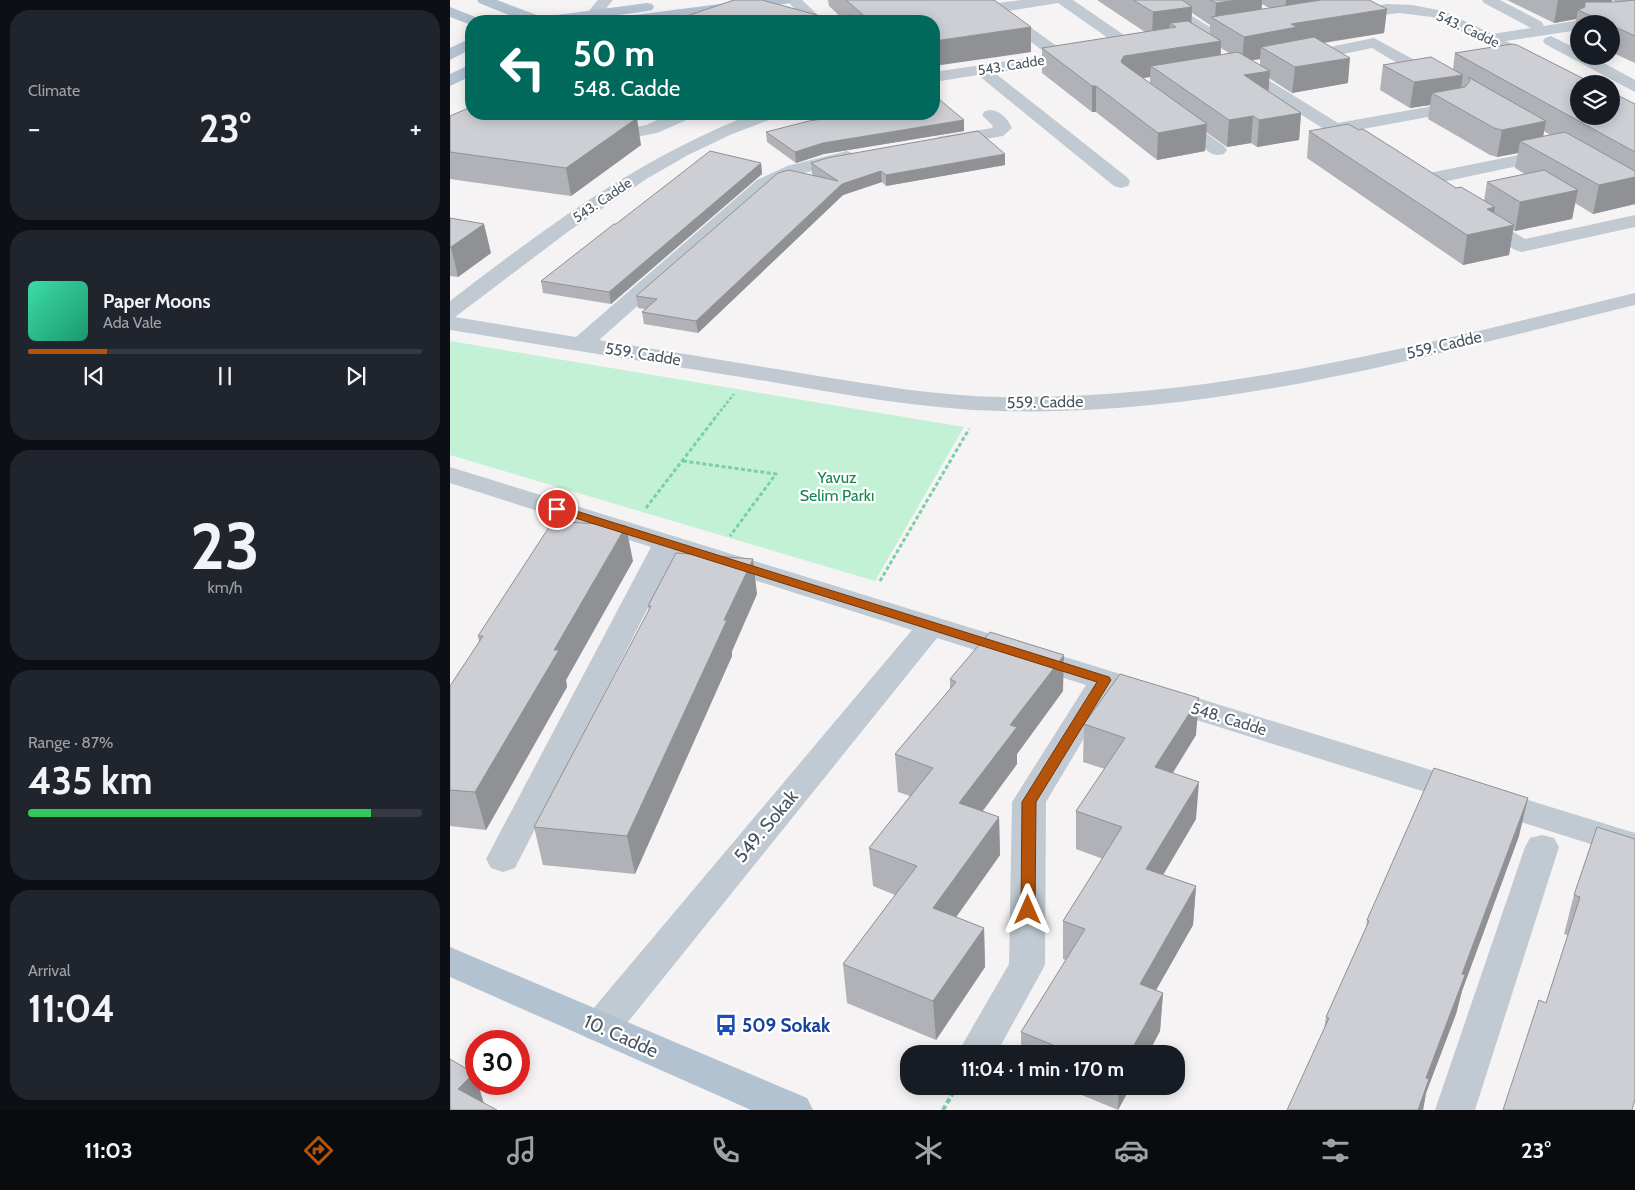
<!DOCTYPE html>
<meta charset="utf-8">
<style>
:root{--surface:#171b24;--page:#20242c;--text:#f1f3f6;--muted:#9ea1a6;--line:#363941;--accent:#b45309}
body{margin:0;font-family:Cabin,sans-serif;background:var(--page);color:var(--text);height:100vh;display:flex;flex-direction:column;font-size:19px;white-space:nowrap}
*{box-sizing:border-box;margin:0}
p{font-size:16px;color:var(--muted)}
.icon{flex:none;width:28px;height:28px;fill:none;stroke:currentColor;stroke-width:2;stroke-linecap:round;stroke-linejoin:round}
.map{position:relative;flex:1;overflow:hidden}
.sheet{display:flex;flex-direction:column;gap:10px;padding:10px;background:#0d0f14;width:450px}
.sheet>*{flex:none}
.top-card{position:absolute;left:15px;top:15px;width:475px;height:105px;border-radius:20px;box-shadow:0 2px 12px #0003;background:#00695c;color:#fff;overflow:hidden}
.tools{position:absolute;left:1120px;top:15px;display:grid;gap:10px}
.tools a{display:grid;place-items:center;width:50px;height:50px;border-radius:50%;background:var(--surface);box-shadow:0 2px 12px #0003;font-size:25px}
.speed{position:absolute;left:15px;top:1030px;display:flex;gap:10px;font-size:25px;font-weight:700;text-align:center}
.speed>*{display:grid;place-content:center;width:65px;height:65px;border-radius:50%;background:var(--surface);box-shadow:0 2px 12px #0003;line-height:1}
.speed .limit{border:8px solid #d22;background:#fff;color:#111}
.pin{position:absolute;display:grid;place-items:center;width:42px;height:42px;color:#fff;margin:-21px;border:2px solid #fff;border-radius:50%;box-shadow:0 1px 5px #0007}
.me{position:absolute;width:55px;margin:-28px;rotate:0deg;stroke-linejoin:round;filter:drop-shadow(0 0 4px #0008)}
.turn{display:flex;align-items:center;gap:18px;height:105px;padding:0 25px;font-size:22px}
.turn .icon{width:65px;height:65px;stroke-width:2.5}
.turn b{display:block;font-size:35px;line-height:42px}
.big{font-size:38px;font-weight:800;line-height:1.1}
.sheet .card{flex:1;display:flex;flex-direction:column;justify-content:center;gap:8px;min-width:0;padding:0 18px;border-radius:20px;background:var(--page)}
.sheet .dial{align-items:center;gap:0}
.dial b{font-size:65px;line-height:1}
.song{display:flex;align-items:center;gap:15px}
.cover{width:60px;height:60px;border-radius:8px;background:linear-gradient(135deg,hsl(160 70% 55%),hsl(160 70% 35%))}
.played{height:5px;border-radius:2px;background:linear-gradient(90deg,var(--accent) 20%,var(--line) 20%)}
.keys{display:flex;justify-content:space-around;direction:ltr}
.heat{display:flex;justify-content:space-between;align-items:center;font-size:28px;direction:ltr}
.charge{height:8px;border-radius:4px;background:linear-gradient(90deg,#34c759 87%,var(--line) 0)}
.trip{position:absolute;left:450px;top:1045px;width:285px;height:50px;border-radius:20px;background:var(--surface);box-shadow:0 2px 12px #0003;font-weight:800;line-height:50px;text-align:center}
.menu{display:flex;height:80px;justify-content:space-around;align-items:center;background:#090b0e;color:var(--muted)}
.menu .icon{width:35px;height:35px}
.menu .on{color:var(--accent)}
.menu b{font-size:22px;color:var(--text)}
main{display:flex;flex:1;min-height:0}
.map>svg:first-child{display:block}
.green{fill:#c3f1d5}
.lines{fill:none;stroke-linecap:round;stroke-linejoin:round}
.path-far2{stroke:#7ad0a6;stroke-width:2.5;stroke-dasharray:3 2;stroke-linecap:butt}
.path-far1{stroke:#7ad0a6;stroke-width:3;stroke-dasharray:4 2.5;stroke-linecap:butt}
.path{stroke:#7ad0a6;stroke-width:4;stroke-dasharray:5 3;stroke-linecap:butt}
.minor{fill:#c1cad2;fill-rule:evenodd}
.major{fill:#b3c2d1;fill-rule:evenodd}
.wall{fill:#b0b2b7;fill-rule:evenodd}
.shaded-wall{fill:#909195}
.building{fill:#cdcfd5;stroke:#909195}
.route{fill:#b45309;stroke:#753606}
.labels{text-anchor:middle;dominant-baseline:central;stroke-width:4.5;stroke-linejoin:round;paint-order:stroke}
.far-street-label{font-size:14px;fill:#4a5661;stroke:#fff}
.street-label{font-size:16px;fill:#4a5661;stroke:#fff}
.park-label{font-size:16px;fill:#17864f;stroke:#fff}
.near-street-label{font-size:19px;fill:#4a5661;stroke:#fff}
.near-transit-label{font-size:19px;font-weight:bold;fill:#164399;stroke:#fff;text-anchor:start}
</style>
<main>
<section class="sheet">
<div class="card"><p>Climate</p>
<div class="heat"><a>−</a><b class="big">23°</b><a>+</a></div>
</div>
<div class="card">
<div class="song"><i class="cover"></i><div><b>Paper Moons</b><p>Ada Vale</p></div></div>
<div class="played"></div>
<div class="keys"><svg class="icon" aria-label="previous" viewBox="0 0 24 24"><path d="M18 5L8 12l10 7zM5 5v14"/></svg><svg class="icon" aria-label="pause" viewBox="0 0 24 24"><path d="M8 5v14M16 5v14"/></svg><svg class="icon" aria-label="next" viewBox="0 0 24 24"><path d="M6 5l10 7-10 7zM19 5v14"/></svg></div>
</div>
<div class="card dial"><b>23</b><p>km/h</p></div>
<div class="card"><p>Range · 87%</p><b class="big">435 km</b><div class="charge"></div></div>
<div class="card"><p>Arrival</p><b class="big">11:04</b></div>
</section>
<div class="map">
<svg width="1185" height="1110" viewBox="0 0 1185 1110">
<rect width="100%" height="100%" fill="#f5f3f3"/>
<polygon class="green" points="0,341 514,427 425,581 0,455"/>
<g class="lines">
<polyline class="path-far2" points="264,419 284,394"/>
<g class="path-far1">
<polyline points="233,461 326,474 280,536"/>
<polyline points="196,508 265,418"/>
<polyline points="430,581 519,429"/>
</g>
<polyline class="path" points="493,1110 507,1086"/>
<g class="minor">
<polygon points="148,0 163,0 149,17 139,17 136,14"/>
<polygon points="336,0 352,0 374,21 357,21"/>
<polygon points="527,0 544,0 548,3 571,0 623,0 687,44 689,47 687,50 675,50 608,3 558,11 615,52 628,50 634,52 636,55 634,58 545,73 678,178 680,182 678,186 671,188 664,186 528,75 484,82 484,72 598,55"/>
<polygon points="699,0 716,0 768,32 770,35 768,38 756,38"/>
<polygon points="1032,0 1050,0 1092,22 1094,26 1129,20 1134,22 1136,24 1129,24 1129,30 1056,41 1135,80 1137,84 1129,84 1129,89 1123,88 982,17 949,13 898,19 893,17 890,14 893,11 937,4 962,5 993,11 1042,34 1081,28 1034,3"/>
<polygon points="1101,36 1129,50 1129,56 1141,56 1185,80 1185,92 1095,44 1093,41 1095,38"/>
<polygon points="924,38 994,76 996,80 994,84 982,84 922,48 850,63 844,61 842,58 844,55 850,53"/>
<polygon points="788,63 794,65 888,123 1005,102 1011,103 1014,107 1011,111 1005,112 902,131 919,142 922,146 919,150 913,151 907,150 782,71 780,68 782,65"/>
<path d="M541,110C552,112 557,118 562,128L553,136L494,146L488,145L485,141L488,137L542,128L543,126L532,115L535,111Z"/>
<polygon points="103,114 133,114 186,127 196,125 221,114 244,114 241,118 207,133 186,137 106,118"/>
<path d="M303,114H327L324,118L280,135L238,155L198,178L119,231L5,317L126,337L307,180L337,166L397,151L403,153L406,157L403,161L350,174L321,188L149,340C220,352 291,363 362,375C425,385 488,396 551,397C767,400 977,343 1185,293V305C978,356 765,417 549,411C471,409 393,394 316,381C211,364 105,347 0,330V301C95,228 190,157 303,114Z"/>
<polygon points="725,114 731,115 774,146 777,150 774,154 768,155 762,154 719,123 716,119 719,115"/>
<polygon points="1104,148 1110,149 1113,153 1110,157 969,187 962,185 960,181 962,177 969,175"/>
<polygon points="1029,213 1036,215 1075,239 1185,215 1185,227 1072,252 1065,250 1022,223 1019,219 1022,215"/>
<polygon points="0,467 1185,833 1185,858 661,693 596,802 595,965 546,1054 507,1054 559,964 562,802 636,685 487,638 165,1038 151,1043 137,1038 132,1027 137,1016 462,630 225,555 65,868 53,872 41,868 36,859 201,547 0,483"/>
<polygon points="1092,835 1104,838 1109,847 1025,1110 985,1110 1075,847 1080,838"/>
</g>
<g class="major">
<polygon points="27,0 47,0 92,17 197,3 202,4 204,7 202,10 197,11 127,21 74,21 29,3"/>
<polygon points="301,0 342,0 340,3 335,4 209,21 169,21 172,18 177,16"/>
<polygon points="0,7 28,18 31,21 21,21 21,25 0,17"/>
<polygon points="21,38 21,49 0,60 0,48"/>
<polygon points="21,64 21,76 0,86 0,74"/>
<polygon points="0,947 357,1098 363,1110 301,1110 0,977"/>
</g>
</g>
<g class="wall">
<polygon points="378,0 544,0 581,52 484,21 395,21 379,6"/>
<path d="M647,0H919L937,9L934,33L874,43L898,83L842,93L819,78L818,91L851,113L849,140L807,147L801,143L777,147L756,132L755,151L707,160L646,112H642L592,73V48L695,32ZM812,4L819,8L812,9ZM742,13L760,25V34L741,23ZM771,48L779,53L771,55ZM810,59V65L802,60ZM700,77V83L693,78Z"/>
<polygon points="1057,0 1162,0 1161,2 1167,2 1162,0 1185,0 1185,63 1161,52 1161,24 1129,24 1129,37 1123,34 1126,19 1104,23"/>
<path d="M1005,53L1185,104V204L1143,214L1125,203L1122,219L1065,231L1063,230L1059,255L1013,265L857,158L859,131L1006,188L1034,201L1037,182L1075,174L1065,168L1068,153L1047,157L1040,155L978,119L980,105L960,108L930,90L933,65L1003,69ZM1094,131L1100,135L1093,136Z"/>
<polygon points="0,116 191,145 121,196 0,179"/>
<polygon points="514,120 514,131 374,154 346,163 317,142 316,132"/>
<polygon points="311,163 312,174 161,304 93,293 91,281 166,224"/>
<polygon points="361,163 555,165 436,186 432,182 393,195 248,333 194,324 192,312 195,309 188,308 186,296 364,176 362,174"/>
<polygon points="0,218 41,253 8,277 0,276"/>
<polygon points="183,561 116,680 117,687 36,830 0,826 0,687 29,642 28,636"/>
<polygon points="307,594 282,651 282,656 185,874 93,865 84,827 199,611 198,606"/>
<polygon points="500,679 613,691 567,754 567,764 533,811 549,817 550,855 506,917 534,928 535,967 486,1040 397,1003 393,964 445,895 423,886 419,848 460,796 448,792 445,754 500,689"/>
<polygon points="634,724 746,735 723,773 746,819 713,875 746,886 743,925 706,990 713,993 710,1031 698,1054 571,1054 571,1032 616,960 613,959 613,921 653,859 626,849 626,811 655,769 633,762"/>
<polygon points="1147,827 1182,1110 1096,1003 1118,935 1114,934 1124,895"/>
<polygon points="1069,836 1012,991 1006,1014 976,1093 973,1110 874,1030 876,1017 916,929 917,920"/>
<polygon points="610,1086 681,1086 668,1110"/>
</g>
<g class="shaded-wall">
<polygon points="787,0 812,0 811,20 765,19 766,3"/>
<polygon points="836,0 890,0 834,17"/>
<polygon points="1108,0 1162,0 1159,14 1135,2 1133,13 1128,10 1126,19 1104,23"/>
<polygon points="742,7 741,31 720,23 719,34 702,36 703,12"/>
<polygon points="937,9 934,33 845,47 811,47 810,59 792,62 794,37 841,24"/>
<polygon points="367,15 367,21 349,21"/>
<polygon points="581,27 581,52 484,66 484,41"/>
<polygon points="771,41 770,66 701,66 700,77 674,81 671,61 674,56"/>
<polygon points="900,58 898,83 842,93 845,67"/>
<polygon points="820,71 818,97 794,75"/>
<polygon points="1013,75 1009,101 982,93 980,105 960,108 964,82"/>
<rect x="642" y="86" width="4" height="26"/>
<polygon points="851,113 849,140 807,147 809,120"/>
<polygon points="803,116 801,143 777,147 779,120"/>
<polygon points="187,118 191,145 121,196 116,168"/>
<polygon points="514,120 514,131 374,154 346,163 345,152 373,143"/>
<polygon points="1096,121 1091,148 1070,141 1068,153 1047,157 1052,130"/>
<polygon points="757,124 755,151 707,160 708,133"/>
<polygon points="555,154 555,165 436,186 436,175"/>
<polygon points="311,163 312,174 161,304 159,292"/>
<polygon points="431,171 432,182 393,195 248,333 246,321 392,184"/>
<polygon points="1185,177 1185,204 1143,214 1149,185"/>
<polygon points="1128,190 1122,219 1065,231 1070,202"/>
<polygon points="1045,207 1041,230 1064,225 1059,255 1013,265 1017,235 1037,209"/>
<polygon points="34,224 41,253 8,277 1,247"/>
<polygon points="176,526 183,561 116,680 117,687 36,830 25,792 104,650"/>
<polygon points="303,559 307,594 282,651 282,656 185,874 177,836 274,620"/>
<polygon points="614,655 613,691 567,754 567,764 511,840 509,803 560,725"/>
<polygon points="749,698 746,735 703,804 705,767"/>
<polygon points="749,782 746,819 694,907 696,869"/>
<polygon points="1078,798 1069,836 1012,991 1006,1014 976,1093 973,1110 968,1110 976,1078 1012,974"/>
<polygon points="549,817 550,855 485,947 483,908"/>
<polygon points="746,886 743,925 688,1022 690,984"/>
<polygon points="534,928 535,967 486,1040 483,1001"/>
<polygon points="713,993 710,1031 698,1054 679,1054"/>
<polygon points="24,1073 26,1078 26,1084 28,1084 36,1110 8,1089"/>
<polygon points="669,1086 681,1086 668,1110"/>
</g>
<g class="building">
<polygon points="284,0 312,0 367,15 349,21 222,21"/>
<polygon points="396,0 544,0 581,27 484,41 484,21 420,21"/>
<polygon points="683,0 732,0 742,7 703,12"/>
<polygon points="760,0 787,0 766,3"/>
<polygon points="871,0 919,0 937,9 841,24 847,27 794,37 761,17"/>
<polygon points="1185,0 1185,36 1161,25 1161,24 1158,24 1128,10 1135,7 1135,2 1166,2"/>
<polygon points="738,21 771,41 674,56 671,61 672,63 757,124 708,133 646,86 642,86 592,48 726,27 720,23"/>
<polygon points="864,37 900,58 845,67 811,47"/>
<polygon points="1062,44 1067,45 1144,84 1129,84 1129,116 1161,116 1161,92 1185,104 1185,152 1005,53"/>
<polygon points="788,52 820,71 794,75 851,113 809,120 803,116 779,120 701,66"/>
<polygon points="981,57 1013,75 964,82 933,65"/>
<polygon points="1018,77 1096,121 1052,130 1044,128 982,93 1015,87 1020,81"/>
<polygon points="490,100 514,120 373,143 345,152 316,132 359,121 406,114 484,114 484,101"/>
<polygon points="21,107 21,114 169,114 187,118 116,168 0,152 0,116"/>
<polygon points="898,124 909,130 913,129 1006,188 1011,187 1045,207 1037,209 1064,225 1017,235 859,131"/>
<polygon points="528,131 555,154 436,175 431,171 392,184 246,321 192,312 207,299 186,296 328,173 339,170 388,181 361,163 377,158"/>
<polygon points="1115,132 1185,171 1185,177 1149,185 1070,141"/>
<polygon points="260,151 311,163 159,292 91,281 164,224 166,224"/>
<polygon points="1094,170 1128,190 1070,202 1037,182"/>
<polygon points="0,218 34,224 1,247 0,247"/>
<polygon points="103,521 176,526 104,650 109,650 25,792 0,790 0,686 33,636 28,636"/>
<polygon points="226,553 303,559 274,620 277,620 177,836 84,827 201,606 198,606"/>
<polygon points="540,632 614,655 560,725 567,727 509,803 549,817 483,908 534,928 483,1001 393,964 467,866 419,848 483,768 445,754 506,682 500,679"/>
<polygon points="670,674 749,698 705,767 749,782 696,869 746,886 690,984 713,993 679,1054 625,1054 571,1032 635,929 613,921 672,827 626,811 675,738 634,724"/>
<polygon points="984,768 1078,798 1012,974 1015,975 976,1078 979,1079 968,1110 837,1110 879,1018 876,1017 919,921 917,920"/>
<polygon points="1147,827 1185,839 1185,1099 1182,1110 1053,1110 1089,1000 1096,1003 1130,897 1124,895"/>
<polygon points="0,1059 24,1073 8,1089 47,1110 0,1110"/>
</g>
<polygon class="route" points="107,505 659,677 661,680 586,802 585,910 583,914 578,916 573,914 571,910 572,802 647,682 103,511 101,509"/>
<defs>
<g id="bus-bare" transform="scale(1.725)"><path d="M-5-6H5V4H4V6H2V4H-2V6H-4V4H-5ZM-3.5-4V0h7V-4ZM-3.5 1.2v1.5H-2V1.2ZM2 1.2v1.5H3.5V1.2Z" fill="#1a4fb4" stroke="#fff" stroke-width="2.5" paint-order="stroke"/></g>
</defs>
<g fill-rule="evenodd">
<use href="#bus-bare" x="276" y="1025"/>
</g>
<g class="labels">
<g class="far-street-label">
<text transform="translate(1018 29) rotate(25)">543. Cadde</text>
<text transform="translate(561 65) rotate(-9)">543. Cadde</text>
<text transform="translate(152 200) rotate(-34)">543. Cadde</text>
</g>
<g class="street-label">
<text transform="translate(994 345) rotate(-13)">559. Cadde</text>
<text transform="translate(193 354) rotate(9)">559. Cadde</text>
<text transform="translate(595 402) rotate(-1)">559. Cadde</text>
<text transform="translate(779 719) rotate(17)">548. Cadde</text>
</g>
<g class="park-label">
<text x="387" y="477">Yavuz<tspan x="387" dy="18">Selim Parkı</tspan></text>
</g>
<g class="near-street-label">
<text transform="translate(316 826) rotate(-50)">549. Sokak</text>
<text transform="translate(171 1036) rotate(24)">10. Cadde</text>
</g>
<g class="near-transit-label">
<text x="292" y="1025">509 Sokak</text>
</g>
</g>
</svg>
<div class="tools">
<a><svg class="icon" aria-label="search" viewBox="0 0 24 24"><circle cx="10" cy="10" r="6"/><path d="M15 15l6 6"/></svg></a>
<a><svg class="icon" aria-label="layers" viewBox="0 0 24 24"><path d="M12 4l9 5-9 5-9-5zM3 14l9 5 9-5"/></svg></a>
</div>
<div class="speed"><div class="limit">30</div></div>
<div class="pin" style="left:107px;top:509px;background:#d93025"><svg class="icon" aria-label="arrive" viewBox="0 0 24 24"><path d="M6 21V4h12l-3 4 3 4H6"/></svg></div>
<svg class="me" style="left:578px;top:910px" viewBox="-20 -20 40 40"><path d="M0-17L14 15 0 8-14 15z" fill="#b45309" stroke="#fff" stroke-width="4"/></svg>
<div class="trip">11:04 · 1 min · 170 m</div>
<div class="top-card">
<div class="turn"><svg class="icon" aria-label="left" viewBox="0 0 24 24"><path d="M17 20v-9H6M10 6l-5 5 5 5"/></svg><div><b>50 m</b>548. Cadde</div></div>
</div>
</div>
</main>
<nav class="menu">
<b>11:03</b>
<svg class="icon on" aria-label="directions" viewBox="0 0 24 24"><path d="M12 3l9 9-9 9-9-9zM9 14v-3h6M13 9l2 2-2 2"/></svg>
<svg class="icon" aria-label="music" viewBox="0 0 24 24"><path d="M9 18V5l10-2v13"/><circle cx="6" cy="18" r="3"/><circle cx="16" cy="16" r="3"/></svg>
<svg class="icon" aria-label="phone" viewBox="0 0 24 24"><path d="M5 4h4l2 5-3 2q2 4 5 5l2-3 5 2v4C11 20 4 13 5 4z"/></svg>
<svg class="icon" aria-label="climate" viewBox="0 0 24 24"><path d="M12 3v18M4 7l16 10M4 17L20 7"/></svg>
<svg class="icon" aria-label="car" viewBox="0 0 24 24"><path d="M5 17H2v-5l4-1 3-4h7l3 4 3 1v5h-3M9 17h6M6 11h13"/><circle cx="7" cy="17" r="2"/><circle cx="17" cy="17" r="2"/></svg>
<svg class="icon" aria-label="filters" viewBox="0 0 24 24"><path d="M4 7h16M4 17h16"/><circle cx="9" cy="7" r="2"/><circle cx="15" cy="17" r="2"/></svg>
<b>23°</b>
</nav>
